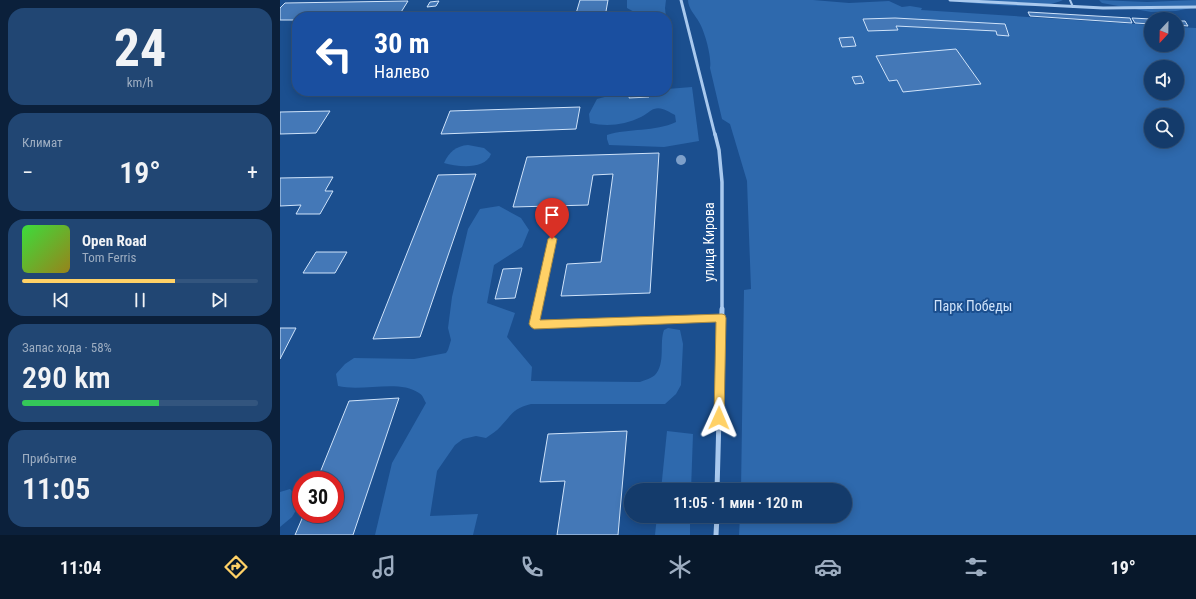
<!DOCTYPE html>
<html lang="ru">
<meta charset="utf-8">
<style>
:root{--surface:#143b6b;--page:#214673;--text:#f1f3f6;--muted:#9dadc1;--line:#33557e;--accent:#ffd166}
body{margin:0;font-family:"Roboto Condensed",sans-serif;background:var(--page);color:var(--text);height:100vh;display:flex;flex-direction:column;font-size:15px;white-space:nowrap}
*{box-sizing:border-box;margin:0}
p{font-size:13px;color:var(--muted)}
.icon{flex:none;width:22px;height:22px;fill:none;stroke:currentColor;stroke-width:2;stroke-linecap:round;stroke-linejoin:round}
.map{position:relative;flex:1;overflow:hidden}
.drawer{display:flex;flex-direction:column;gap:8px;padding:8px;background:#0b203b;width:280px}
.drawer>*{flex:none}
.guide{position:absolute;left:12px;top:12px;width:380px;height:84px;border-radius:16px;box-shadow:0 2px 10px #0003,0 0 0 1px var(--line);background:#1a4fa0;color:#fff;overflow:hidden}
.needle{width:26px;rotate:202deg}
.fabs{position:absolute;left:864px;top:12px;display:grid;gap:8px}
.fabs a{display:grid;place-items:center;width:40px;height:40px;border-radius:50%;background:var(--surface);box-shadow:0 2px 10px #0003,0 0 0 1px var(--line);font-size:20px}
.speed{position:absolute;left:12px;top:471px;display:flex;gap:8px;font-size:20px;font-weight:700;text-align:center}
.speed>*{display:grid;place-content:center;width:52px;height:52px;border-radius:50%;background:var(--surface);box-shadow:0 2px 10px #0003,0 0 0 1px var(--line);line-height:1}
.speed .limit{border:6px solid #d22;background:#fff;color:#111}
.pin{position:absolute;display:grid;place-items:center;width:34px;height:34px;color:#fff;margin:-41px -17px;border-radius:50% 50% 50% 0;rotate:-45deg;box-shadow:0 0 4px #0007}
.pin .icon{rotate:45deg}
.me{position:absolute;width:44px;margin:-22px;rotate:1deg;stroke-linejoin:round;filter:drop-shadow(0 0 3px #0008)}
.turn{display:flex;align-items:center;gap:14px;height:84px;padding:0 16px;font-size:18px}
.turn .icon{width:52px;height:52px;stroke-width:2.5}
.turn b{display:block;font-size:28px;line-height:34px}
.big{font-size:30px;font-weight:600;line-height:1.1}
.drawer .tile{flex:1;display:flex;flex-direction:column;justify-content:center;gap:6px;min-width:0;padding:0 14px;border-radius:16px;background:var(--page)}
.drawer .dial{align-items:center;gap:0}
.dial b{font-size:52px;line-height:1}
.song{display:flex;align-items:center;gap:12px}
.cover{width:48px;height:48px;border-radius:6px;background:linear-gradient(135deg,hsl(120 70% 55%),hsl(50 70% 35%))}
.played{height:4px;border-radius:2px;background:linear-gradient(90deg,var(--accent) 65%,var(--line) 65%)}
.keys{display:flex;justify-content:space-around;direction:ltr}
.heat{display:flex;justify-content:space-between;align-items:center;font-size:22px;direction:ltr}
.charge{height:6px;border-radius:3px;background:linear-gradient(90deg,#34c759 58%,var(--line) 0)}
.trip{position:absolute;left:344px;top:483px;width:228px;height:40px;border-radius:20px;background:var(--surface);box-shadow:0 2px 10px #0003,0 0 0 1px var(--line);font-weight:600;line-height:40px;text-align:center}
.dock{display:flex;height:64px;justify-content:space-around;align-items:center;background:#08182b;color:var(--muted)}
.dock .icon{width:28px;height:28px}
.dock .on{color:var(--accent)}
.dock b{font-size:18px;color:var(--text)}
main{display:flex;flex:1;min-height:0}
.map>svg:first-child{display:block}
.green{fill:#2e69ad;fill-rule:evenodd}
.building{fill:#4478b7;stroke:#cfe3fa}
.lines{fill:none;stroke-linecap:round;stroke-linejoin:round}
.service-far2{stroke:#a9c9ee;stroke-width:2}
.service-far1{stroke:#a9c9ee;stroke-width:3}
.service{stroke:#a9c9ee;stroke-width:3.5}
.minor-far2{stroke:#a9c9ee;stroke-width:3}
.minor-far1{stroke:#a9c9ee;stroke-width:3.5}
.minor{stroke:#a9c9ee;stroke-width:5}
.tree{fill:#7ea0ca}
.route{fill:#ffd166;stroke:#a68842}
.labels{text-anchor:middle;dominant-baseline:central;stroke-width:4;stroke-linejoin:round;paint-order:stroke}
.street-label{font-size:14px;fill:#fff;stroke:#1b4f8f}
.park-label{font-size:14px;fill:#cfe3fa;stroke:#1b4f8f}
</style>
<main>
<section class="drawer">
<div class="tile dial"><b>24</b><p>km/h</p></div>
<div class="tile"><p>Климат</p>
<div class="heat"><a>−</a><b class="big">19°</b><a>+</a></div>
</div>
<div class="tile">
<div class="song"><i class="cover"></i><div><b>Open Road</b><p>Tom Ferris</p></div></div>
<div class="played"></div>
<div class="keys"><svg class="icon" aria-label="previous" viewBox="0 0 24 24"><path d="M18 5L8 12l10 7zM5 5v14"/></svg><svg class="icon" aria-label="pause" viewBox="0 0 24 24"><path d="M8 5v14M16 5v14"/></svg><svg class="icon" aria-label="next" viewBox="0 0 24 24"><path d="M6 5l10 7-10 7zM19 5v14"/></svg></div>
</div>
<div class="tile"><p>Запас хода · 58%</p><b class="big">290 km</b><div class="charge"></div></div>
<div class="tile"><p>Прибытие</p><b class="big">11:05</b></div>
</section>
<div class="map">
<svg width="916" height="535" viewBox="0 0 916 535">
<rect width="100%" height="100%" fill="#1b4f8f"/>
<g class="green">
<polygon points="347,0 386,0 385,8 386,17 358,14 347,8"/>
<path d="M408,0H533L569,3L609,1L622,7L630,6L642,8L641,10L871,25V45H897V27L916,28V535H459L460,516H565V490H461L464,290L471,289L467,181L450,124L442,119L430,68C432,58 425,32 419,22C415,15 408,8 408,0ZM871,67H897V93H871ZM871,115H897V141H871Z"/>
<path d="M677,0H783C762,11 705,4 680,2Z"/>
<polygon points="819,0 867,2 916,0 916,7 896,11 871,12 822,3"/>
<path d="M412,87L419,141L384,147L329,145L327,139V135C349,128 375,132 396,122L395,115C389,112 381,106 374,109C370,110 366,115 361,117C345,125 327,127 310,123L309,114L317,99C340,92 362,91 387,91V89Z"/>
<path d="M188,145L204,148L211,154C205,170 178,167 164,163C169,152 176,146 188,145Z"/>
<path d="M219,206L241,218L249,230L242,247L214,265L207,303L235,313L227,337L252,367L251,381L360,382C365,380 372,378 375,375C386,363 379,343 384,330L388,328L400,330L403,344L401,385L396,394L385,404H251C234,408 232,414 221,426C217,431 211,434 206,438L196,436L183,439L175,445L157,471L150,516L198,514L193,535H95L112,463L146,403C144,400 143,395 139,393C119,379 83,392 58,386L56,374L65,364L74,358L134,359L166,353L168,350L171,340L168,328L172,297L188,229L200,209Z"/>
<polygon points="387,431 413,434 411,490 381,490"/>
<polygon points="10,489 21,501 21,502 12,517 0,527 0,492"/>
<polygon points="377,516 410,516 410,535 375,535"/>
</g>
<g class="building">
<polygon points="300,0 328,0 325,17 295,17"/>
<polygon points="128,1 118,17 17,17 17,20 0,20 0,8 5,3"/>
<polygon points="159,1 156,6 147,7 150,2"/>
<polygon points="748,12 850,18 852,23 750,16"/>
<polygon points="261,14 260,17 187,17 187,16"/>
<polygon points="615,18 725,24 729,36 717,35 716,31 616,26 618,30 588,31 583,19"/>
<polygon points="852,18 871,19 871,24 855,23"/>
<polygon points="897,21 905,21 908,26 897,25"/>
<polygon points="573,37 576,46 562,47 559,38"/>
<polygon points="676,49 701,84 623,92 617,80 609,81 596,56"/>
<polygon points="581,76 584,83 575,84 572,77"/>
<polygon points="370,92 369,97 349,98 350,93"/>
<polygon points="300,107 296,129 161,134 170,111"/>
<polygon points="50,111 36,133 0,134 0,112"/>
<polygon points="379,153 370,293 281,296 287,264 321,262 333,174 313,175 308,205 233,207 247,157"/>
<polygon points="196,174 140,337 93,339 158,175"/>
<polygon points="53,177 45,191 53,191 40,214 16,214 21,205 0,206 0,178"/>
<polygon points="36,252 67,252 55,273 23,273"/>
<polygon points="242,268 235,298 215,299 223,269"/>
<polygon points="0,328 16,328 0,359"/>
<polygon points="119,398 73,535 15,535 24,514 55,514 55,480 37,480 69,401"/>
<polygon points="347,431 338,535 277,535 285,481 260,482 268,434"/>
</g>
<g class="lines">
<polyline class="service-far2" points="790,0 793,7"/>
<polyline class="service-far1" points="257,310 272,239"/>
<polyline class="service" points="257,309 254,324 442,318"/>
<g class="minor-far2">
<polyline points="401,0 435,135"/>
<polyline points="670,0 823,8 916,7"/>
</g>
<polyline class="minor-far1" points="435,134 439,150 442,182 442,310"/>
<g class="minor">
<polyline points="437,490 442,309"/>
<polyline points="436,535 437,516"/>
</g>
</g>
<circle class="tree" cx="401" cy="160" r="5"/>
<polygon class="route" points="272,236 277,239 260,320 442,314 445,315 446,318 444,418 443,422 439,423 435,422 434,418 436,322 254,329 251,327 249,324 268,239"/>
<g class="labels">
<g class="street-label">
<text transform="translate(429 242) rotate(-90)">улица Кирова</text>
</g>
<g class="park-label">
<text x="693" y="306">Парк Победы</text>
</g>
</g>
</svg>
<div class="fabs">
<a><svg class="needle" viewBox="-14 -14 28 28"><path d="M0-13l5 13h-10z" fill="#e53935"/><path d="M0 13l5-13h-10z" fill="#9dadc1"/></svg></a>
<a><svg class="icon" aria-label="sound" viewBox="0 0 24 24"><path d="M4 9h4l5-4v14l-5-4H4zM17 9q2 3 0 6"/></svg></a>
<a><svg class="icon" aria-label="search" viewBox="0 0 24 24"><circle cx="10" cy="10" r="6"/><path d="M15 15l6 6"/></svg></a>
</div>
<div class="speed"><div class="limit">30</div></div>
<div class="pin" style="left:272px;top:239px;background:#d93025"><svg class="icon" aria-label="arrive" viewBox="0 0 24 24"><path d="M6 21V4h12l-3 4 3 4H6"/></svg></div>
<svg class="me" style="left:439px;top:418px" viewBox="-20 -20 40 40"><path d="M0-17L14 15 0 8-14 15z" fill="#ffd166" stroke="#fff" stroke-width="4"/></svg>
<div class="trip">11:05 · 1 мин · 120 m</div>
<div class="guide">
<div class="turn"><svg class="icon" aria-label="left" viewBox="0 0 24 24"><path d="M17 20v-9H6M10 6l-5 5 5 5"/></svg><div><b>30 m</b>Налево</div></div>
</div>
</div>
</main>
<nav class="dock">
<b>11:04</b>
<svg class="icon on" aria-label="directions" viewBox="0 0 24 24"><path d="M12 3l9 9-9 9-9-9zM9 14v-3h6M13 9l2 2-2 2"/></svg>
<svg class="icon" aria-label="music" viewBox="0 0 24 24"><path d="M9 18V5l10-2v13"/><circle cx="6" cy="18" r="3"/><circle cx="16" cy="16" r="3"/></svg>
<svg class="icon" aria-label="phone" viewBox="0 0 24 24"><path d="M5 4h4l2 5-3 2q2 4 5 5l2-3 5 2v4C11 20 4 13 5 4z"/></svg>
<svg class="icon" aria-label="climate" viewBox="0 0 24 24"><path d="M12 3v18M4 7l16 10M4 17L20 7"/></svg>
<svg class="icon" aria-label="car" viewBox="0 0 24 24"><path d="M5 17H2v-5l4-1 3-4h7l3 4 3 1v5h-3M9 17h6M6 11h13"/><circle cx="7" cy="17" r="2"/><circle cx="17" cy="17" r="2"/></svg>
<svg class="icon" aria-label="filters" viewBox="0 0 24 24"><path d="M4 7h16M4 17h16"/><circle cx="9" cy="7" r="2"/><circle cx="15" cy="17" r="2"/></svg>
<b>19°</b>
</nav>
